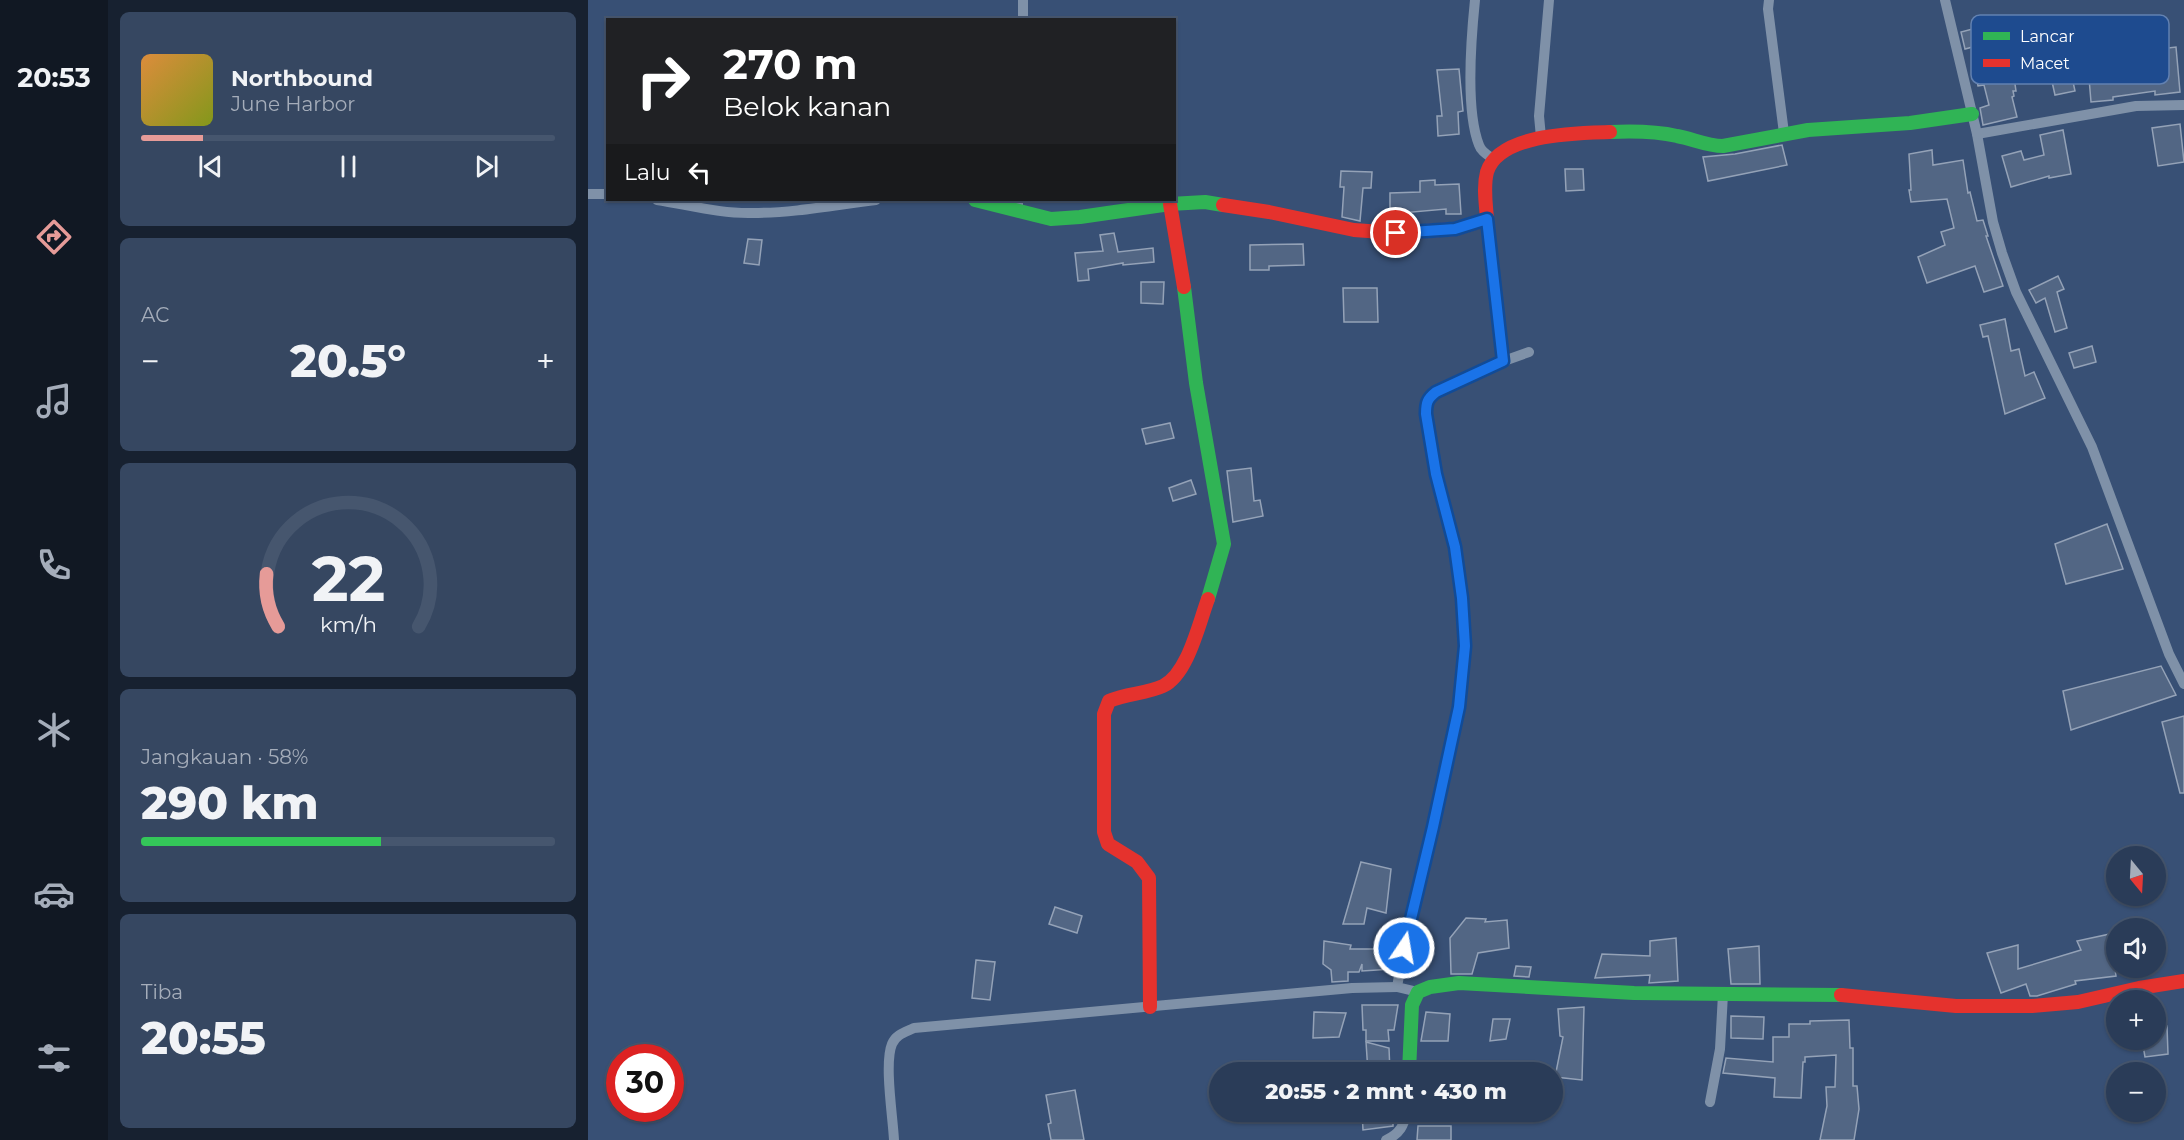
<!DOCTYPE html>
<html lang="id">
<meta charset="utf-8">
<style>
:root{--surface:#2a3c58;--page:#364761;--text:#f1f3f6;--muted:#a5adba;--line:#46566e;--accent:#e69b98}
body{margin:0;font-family:Montserrat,sans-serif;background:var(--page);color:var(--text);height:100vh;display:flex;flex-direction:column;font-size:22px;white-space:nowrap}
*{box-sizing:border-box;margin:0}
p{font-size:20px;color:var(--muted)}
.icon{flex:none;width:33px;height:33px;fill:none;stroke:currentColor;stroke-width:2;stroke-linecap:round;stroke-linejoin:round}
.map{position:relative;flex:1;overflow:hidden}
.sheet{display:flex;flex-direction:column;gap:12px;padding:12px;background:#172130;width:480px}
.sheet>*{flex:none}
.top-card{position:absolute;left:18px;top:18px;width:570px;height:183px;border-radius:0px;box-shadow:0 2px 4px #0004,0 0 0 2px var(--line);background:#202124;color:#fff;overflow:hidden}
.needle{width:39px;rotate:162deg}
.tools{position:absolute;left:1518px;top:846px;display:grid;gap:12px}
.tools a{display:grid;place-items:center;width:60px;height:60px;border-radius:50%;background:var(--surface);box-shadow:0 2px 4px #0004,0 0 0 2px var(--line);font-size:30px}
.speed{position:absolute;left:18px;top:1044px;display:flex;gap:12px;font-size:30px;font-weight:700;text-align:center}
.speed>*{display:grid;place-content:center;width:78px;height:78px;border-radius:50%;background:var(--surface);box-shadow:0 2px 4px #0004,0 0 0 2px var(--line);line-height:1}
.speed .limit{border:9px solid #d22;background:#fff;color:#111}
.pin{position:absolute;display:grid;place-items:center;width:51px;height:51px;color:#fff;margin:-26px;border:3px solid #fff;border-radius:50%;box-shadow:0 2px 6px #0007}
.me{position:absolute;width:66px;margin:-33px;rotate:12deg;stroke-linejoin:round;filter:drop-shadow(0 0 4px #0008)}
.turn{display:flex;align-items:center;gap:21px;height:126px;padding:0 18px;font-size:27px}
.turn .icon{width:78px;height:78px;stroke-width:2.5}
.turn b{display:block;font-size:42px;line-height:51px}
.then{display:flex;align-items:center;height:57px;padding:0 18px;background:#0003;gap:12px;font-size:22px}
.big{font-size:45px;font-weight:800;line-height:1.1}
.sheet .widget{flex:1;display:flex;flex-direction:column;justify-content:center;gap:9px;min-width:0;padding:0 21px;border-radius:9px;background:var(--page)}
.sheet .dial{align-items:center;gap:0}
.dial svg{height:156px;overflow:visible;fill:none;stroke:var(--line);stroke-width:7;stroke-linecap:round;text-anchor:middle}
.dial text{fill:var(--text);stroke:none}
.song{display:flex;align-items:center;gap:18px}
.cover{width:72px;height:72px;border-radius:9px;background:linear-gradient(135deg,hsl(30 70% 55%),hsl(70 70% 35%))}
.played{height:6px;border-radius:3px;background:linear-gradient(90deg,var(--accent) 15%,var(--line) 15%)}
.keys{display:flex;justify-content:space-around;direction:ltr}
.heat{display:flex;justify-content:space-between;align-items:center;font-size:33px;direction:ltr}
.charge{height:9px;border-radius:4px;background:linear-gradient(90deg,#34c759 58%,var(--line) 0)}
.trip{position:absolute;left:621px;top:1062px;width:354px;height:60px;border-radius:30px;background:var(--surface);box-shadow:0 2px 4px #0004,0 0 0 2px var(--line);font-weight:800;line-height:60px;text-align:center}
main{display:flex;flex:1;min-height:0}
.dock{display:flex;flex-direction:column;width:108px;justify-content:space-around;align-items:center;background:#111823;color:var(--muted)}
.dock .icon{width:42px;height:42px}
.dock .active{color:var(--accent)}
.dock b{font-size:27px;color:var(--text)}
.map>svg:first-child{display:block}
.building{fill:#526684;stroke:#94a2b7;stroke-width:1.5}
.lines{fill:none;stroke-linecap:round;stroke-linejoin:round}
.street{stroke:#7f91a8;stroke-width:10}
.fast{stroke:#30b455;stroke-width:14}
.jam{stroke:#e5322d;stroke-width:14}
.route-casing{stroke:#114b97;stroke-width:15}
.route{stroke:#1a73e8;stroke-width:10}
.key{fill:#1e4b8f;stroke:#6281b1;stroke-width:1.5}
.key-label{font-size:16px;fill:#fff}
</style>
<main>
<nav class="dock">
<b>20:53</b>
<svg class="icon active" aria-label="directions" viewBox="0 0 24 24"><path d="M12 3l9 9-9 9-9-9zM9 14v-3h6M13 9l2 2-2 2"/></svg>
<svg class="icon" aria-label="music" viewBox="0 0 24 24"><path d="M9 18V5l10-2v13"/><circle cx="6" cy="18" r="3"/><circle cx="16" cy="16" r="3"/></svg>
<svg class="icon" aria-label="phone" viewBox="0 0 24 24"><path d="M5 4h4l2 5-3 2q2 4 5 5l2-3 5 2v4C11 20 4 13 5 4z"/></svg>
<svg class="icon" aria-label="climate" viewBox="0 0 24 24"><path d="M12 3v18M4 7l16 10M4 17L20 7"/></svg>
<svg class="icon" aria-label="car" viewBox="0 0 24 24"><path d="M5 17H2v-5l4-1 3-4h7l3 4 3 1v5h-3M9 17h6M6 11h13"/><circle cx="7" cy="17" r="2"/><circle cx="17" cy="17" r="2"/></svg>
<svg class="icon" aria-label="filters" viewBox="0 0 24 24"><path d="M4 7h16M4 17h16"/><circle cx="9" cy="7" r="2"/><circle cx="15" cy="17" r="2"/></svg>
</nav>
<section class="sheet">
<div class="widget">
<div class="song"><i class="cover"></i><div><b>Northbound</b><p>June Harbor</p></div></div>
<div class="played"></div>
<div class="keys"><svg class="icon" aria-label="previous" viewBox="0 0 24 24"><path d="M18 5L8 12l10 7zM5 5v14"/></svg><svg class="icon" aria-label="pause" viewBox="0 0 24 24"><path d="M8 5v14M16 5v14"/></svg><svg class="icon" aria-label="next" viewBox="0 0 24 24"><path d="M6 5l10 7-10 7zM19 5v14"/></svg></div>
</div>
<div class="widget"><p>AC</p>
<div class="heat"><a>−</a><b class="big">20.5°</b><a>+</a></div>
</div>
<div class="widget dial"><svg viewBox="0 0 100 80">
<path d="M14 69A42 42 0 1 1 86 69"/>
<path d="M14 69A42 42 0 0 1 8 42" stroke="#e69b98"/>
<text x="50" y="56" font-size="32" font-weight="700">22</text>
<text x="50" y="72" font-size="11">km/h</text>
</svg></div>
<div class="widget"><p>Jangkauan · 58%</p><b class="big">290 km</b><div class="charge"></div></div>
<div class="widget"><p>Tiba</p><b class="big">20:55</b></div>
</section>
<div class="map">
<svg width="1596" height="1140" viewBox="0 0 1596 1140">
<rect width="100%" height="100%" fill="#385075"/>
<g class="building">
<polygon points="1419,20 1426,49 1422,50 1428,91 1425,91 1426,96 1424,97 1429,117 1395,125 1392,108 1401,105 1396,85 1390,86 1387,69 1413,65 1407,41 1377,49 1373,32"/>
<polygon points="1588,47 1592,92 1567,95 1567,91 1525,97 1525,100 1503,102 1499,54 1521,52 1522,62 1563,56 1563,50"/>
<polygon points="1479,54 1487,91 1467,95 1459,59"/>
<polygon points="871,69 875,111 870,112 871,134 850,136 849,116 854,116 849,70"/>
<polygon points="1592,124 1596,162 1570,166 1564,128"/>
<polygon points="1475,130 1483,174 1461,178 1461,176 1423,187 1414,156 1433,151 1436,160 1456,155 1452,135"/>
<polygon points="1194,145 1199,165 1120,181 1115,157 1147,154"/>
<polygon points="1344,150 1345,165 1375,160 1380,193 1382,192 1389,221 1395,220 1400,236 1398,236 1415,286 1396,292 1387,266 1339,283 1330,257 1357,245 1353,232 1366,228 1359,199 1323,202 1321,190 1323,190 1321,154"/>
<polygon points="977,169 995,169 996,190 978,191"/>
<polygon points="753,171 784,172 783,188 775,188 772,221 754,217 756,187 752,187"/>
<polygon points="847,180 847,185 871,184 873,214 858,214 858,209 802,214 802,193 832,192 832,181"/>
<polygon points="526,233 530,252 565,248 566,262 535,265 535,263 500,269 501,280 490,281 487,253 515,251 512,235"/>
<polygon points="160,239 174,240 171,265 156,263"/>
<polygon points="715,244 716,265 681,266 681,270 662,270 662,245"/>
<polygon points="1470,276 1476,289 1469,292 1479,328 1467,332 1457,298 1448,303 1441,290"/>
<polygon points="553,282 576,282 575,304 553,303"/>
<polygon points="755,288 789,288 790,322 756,322"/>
<polygon points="1417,319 1423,351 1431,349 1437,376 1446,372 1457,398 1417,414 1400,336 1395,337 1392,325"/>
<polygon points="1504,346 1508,362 1486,368 1481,353"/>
<polygon points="582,423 586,438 558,444 554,429"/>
<polygon points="663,468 666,501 672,500 675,516 645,522 639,471"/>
<polygon points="603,480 608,494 585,501 581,488"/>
<polygon points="1519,524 1535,569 1478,584 1467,544"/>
<polygon points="1573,666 1588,695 1483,730 1475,691"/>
<polygon points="1596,716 1596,793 1592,793 1574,722"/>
<polygon points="773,862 803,869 798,913 779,908 776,924 755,924"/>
<polygon points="467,907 494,916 489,933 461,924"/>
<polygon points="878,918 898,919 897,922 919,920 921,948 890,953 884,974 863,974 862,938"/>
<polygon points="1522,934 1528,976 1487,981 1488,984 1449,996 1442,996 1438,984 1413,993 1399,953 1430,945 1430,969 1493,950 1489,941"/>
<polygon points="1088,938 1090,981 1061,983 1062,975 1007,978 1014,954 1062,956 1062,941"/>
<polygon points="736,941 763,945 762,949 809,949 805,969 774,971 774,964 771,972 760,972 760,981 744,982 743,970 735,964"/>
<polygon points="1171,946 1172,984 1143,984 1140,949"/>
<polygon points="388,960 407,962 402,1000 384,998"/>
<polygon points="928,966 943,967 941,977 926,976"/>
<polygon points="774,1005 810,1005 806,1030 800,1030 801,1041 778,1041 778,1030 775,1030"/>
<polygon points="996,1007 994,1080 967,1077 975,1037 972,1036 970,1009"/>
<polygon points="726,1012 758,1013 751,1037 725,1038"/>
<polygon points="838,1012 862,1014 860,1041 833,1041"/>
<polygon points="1143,1016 1176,1017 1175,1039 1143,1038"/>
<polygon points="905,1019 922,1019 918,1039 902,1041"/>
<polygon points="1261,1020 1262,1048 1265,1048 1265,1086 1269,1086 1271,1109 1266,1140 1232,1140 1239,1106 1238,1087 1247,1087 1248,1055 1217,1057 1217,1062 1215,1062 1213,1098 1186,1097 1187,1078 1135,1073 1138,1058 1185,1062 1185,1037 1201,1037 1201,1024 1222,1024 1222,1021"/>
<polygon points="1568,1025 1579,1026 1580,1054 1557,1057 1554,1040 1568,1040"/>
<polygon points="778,1042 801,1048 802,1072 780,1072"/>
<polygon points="487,1090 496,1140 463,1140 460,1124 463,1123 458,1095"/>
<polygon points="774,1112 805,1112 805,1126 775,1130"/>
<polygon points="830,1126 863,1126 863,1140 829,1140"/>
</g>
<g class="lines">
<g class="street">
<path d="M887,0C883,39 877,109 891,145C893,151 899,155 904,158"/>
<polyline points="1181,0 1180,9 1196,133"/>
<polyline points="1357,0 1389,134 1405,222 1414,253 1428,292 1504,447 1581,654 1596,684"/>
<polyline points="435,20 435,0"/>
<polyline points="1389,134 1548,106 1596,105"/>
<polyline points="953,137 951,116 961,0"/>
<polyline points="0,194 20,194"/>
<path d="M69,200C101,205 133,214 165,213C206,213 247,205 288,200"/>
<polyline points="430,212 430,200"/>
<polyline points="899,219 915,361"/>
<path d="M830,992L809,987C822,911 843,836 859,760C867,723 876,686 877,647C879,590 863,532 849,477C844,456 841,435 838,414L840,398L848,392L899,367L941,352"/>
<polyline points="1122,1102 1132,1049 1135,994"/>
<path d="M306,1140C305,1118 296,1063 304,1044C308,1034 318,1032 326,1028L764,988L809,987"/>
<path d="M798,1140C812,1134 816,1125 819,1112"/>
</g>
<g class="fast">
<path d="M1022,132C1044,131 1067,131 1089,136C1105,139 1119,146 1135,146L1220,130L1322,123L1384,114"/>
<polyline points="387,200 463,219 492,217 582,204 617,202 635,205"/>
<polyline points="596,287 608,383 636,544 620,599"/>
<polyline points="821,1072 824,1005 830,992 842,987 871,983 1046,993 1253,995"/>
</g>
<g class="jam">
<polyline points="582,204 596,287"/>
<path d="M635,205L681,212L766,230L808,233L867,229L899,219C898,204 895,187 899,172C911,133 990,133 1022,132"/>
<polyline points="1253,995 1368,1006 1444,1006 1490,1002 1551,988 1596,981"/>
<path d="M562,1007L561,878L549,862L520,844L516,832V714L521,701C539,693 558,694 575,686C600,674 611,623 620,599"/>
</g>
</g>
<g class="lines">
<g class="route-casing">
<path id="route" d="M808,233L867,229L899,219L915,361L848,392C839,399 838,403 838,414L848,474L867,547L874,598L877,646L871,707L845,827L816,948"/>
</g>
<use href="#route" class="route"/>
</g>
<rect x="1383" y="15" width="198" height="69" rx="9" class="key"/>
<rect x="1395" y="32" width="27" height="8" fill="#30b455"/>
<rect x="1395" y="59" width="27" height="8" fill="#e5322d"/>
<g class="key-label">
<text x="1432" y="42">Lancar</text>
<text x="1432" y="69">Macet</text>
</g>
</svg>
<div class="tools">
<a><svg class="needle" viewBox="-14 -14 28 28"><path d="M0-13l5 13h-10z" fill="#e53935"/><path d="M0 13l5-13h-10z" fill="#a5adba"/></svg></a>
<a><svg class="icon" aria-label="sound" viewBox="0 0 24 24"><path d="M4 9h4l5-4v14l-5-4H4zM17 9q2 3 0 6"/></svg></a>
<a>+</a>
<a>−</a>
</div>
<div class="speed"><div class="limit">30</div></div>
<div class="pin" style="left:808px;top:233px;background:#d93025"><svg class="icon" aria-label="arrive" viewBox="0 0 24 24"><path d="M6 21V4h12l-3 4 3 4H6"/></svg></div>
<svg class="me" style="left:816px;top:948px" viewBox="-20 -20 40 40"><circle r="17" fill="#1a73e8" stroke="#fff" stroke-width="3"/><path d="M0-11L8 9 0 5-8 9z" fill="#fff"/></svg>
<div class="trip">20:55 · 2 mnt · 430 m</div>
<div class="top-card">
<div class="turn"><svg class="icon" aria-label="right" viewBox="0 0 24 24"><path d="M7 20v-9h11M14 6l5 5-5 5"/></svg><div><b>270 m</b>Belok kanan</div></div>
<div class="then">Lalu<svg class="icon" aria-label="left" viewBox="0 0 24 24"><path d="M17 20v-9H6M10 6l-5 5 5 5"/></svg></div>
</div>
</div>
</main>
